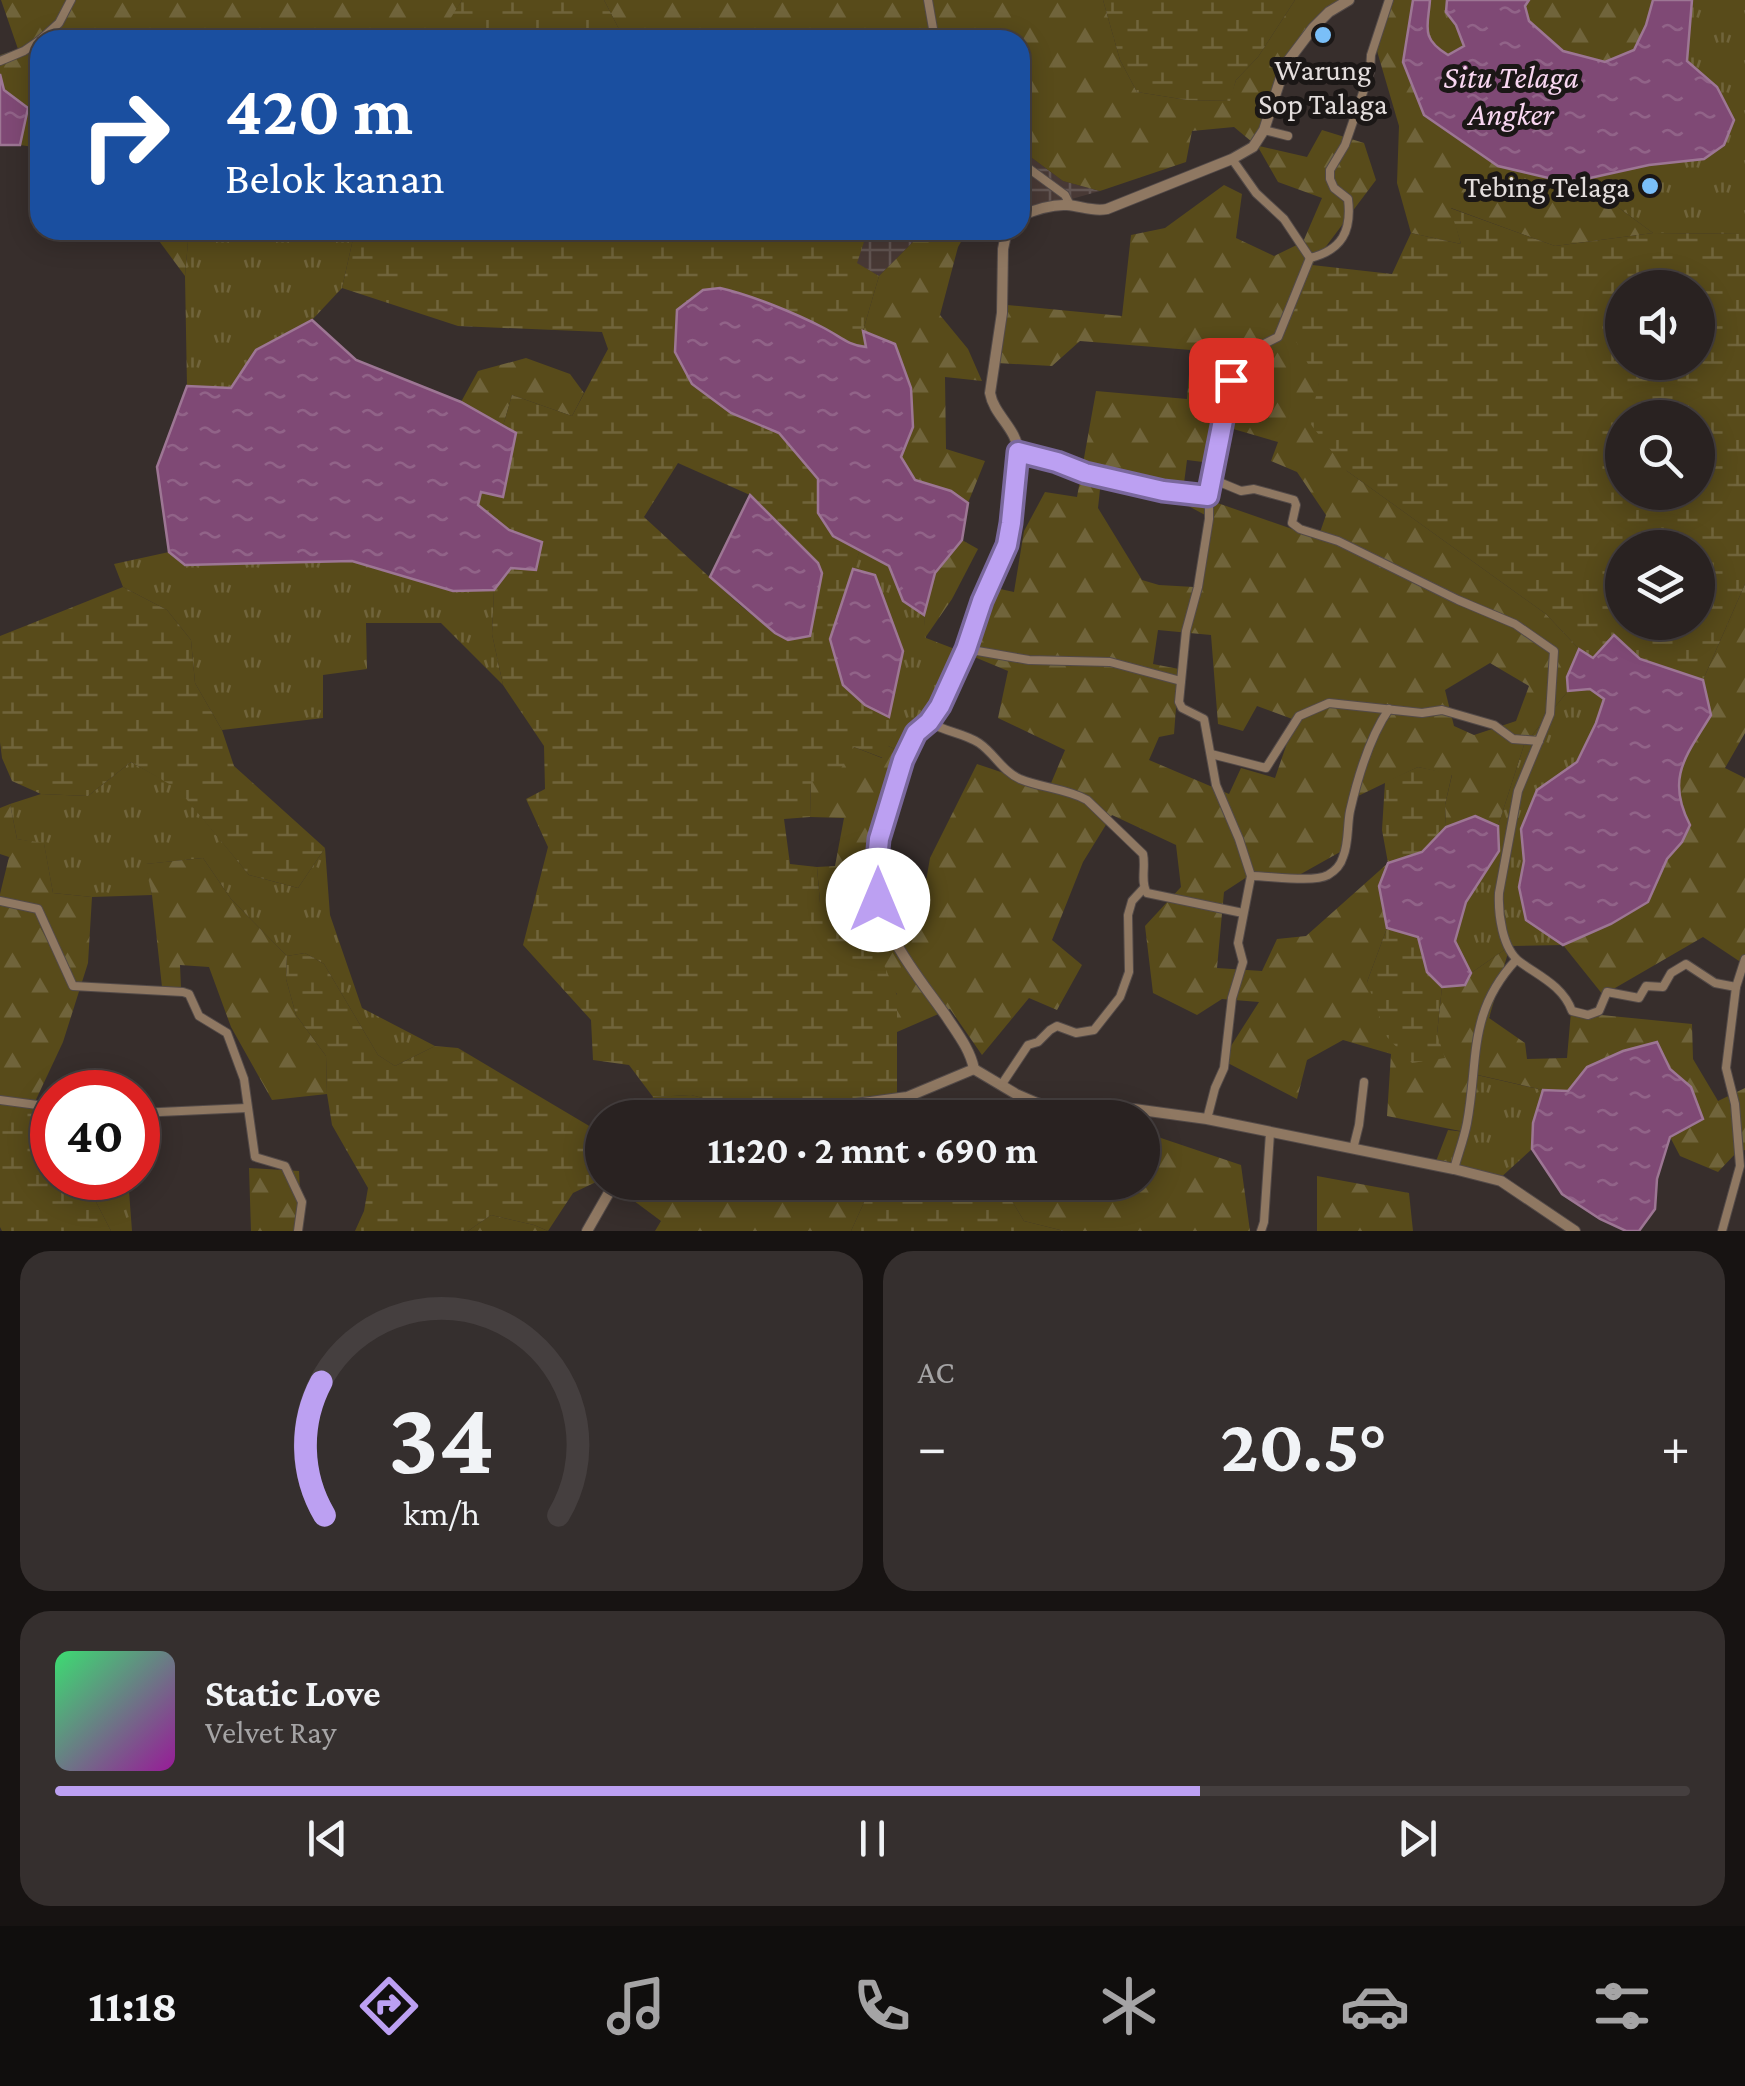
<!DOCTYPE html>
<html lang="id">
<meta charset="utf-8">
<style>
:root{--surface:#292221;--page:#352f2e;--text:#f1f3f6;--muted:#a5a4a5;--line:#453f3f;--accent:#bca0f2}
body{margin:0;font-family:"Crimson Pro",serif;background:var(--page);color:var(--text);height:100vh;display:flex;flex-direction:column;font-size:38px;white-space:nowrap}
*{box-sizing:border-box;margin:0}
p{font-size:32px;color:var(--muted)}
.icon{flex:none;width:55px;height:55px;fill:none;stroke:currentColor;stroke-width:2;stroke-linecap:round;stroke-linejoin:round}
.map{position:relative;height:1231px;overflow:hidden}
.drawer{display:flex;flex-direction:column;gap:20px;padding:20px;background:#171312;flex:1}
.drawer>*{flex:none}
.hud{position:absolute;left:30px;top:30px;width:1000px;height:210px;border-radius:30px;box-shadow:0 5px 25px #0003,0 0 0 2px var(--line);background:#1a4fa0;color:#fff;overflow:hidden}
.buttons{position:absolute;left:1605px;top:270px;display:grid;gap:20px}
.buttons a{display:grid;place-items:center;width:110px;height:110px;border-radius:50%;background:var(--surface);box-shadow:0 5px 25px #0003,0 0 0 2px var(--line);font-size:50px}
.speed{position:absolute;left:30px;top:1070px;display:flex;gap:20px;font-size:50px;font-weight:700;text-align:center}
.speed>*{display:grid;place-content:center;width:130px;height:130px;border-radius:50%;background:var(--surface);box-shadow:0 5px 25px #0003,0 0 0 2px var(--line);line-height:1}
.speed .limit{border:15px solid #d22;background:#fff;color:#111}
.pin{position:absolute;display:grid;place-items:center;width:85px;height:85px;color:#fff;margin:-42px;border-radius:20px;box-shadow:0 5px 15px #0006}
.me{position:absolute;width:110px;margin:-55px;rotate:0deg;stroke-linejoin:round;filter:drop-shadow(0 0 8px #0008)}
.turn{display:flex;align-items:center;gap:35px;height:210px;padding:0 30px;font-size:45px}
.turn .icon{width:130px;height:130px;stroke-width:2.5}
.turn b{display:block;font-size:70px;line-height:85px}
.big{font-size:75px;font-weight:700;line-height:1.1}
.drawer .widget{flex:1;display:flex;flex-direction:column;justify-content:center;gap:15px;min-width:0;padding:0 35px;border-radius:30px;background:var(--page)}
.drawer .dial{align-items:center;gap:0}
.dial svg{height:260px;overflow:visible;fill:none;stroke:var(--line);stroke-width:7;stroke-linecap:round;text-anchor:middle}
.dial text{fill:var(--text);stroke:none}
.song{display:flex;align-items:center;gap:30px}
.cover{width:120px;height:120px;border-radius:15px;background:linear-gradient(135deg,hsl(140 70% 55%),hsl(300 70% 35%))}
.played{height:10px;border-radius:5px;background:linear-gradient(90deg,var(--accent) 70%,var(--line) 70%)}
.keys{display:flex;justify-content:space-around;direction:ltr}
.heat{display:flex;justify-content:space-between;align-items:center;font-size:55px;direction:ltr}
.drawer .tiles{flex:1;display:grid;gap:20px;grid-template-columns:1fr 1fr}
.widget:last-child{grid-column:span 2}
.trip{position:absolute;left:585px;top:1100px;width:575px;height:100px;border-radius:50px;background:var(--surface);box-shadow:0 5px 25px #0003,0 0 0 2px var(--line);font-weight:700;line-height:100px;text-align:center}
.dock{display:flex;height:160px;justify-content:space-around;align-items:center;background:#100e0d;color:var(--muted)}
.dock .icon{width:70px;height:70px}
.dock .on{color:var(--accent)}
.dock b{font-size:45px;color:var(--text)}
.map>svg:first-child{display:block}
.industrial{fill:url(#industrial-grid)}
.grass{fill:url(#grass-tufts)}
.forest{fill:url(#forest-firs);fill-rule:evenodd}
.wetland{fill:url(#wetland-marsh);fill-rule:evenodd}
.water{fill:url(#water-ripples);stroke:#9d7694;stroke-width:2.5}
.lines{fill:none;stroke-linecap:round;stroke-linejoin:round}
.minor-casing{stroke:#534a48;stroke-width:10}
.tertiary-casing{stroke:#534a48;stroke-width:12}
.minor{stroke:#8f7862;stroke-width:8}
.tertiary{stroke:#8f7862;stroke-width:10}
.route-casing{stroke:#7a689d;stroke-width:25}
.route{stroke:#bca0f2;stroke-width:18}
.poi-dot{fill:#7abff8;stroke:#1b1716;stroke-width:4}
.labels{text-anchor:middle;dominant-baseline:central;stroke-width:10;stroke-linejoin:round;paint-order:stroke}
.poi-label{font-size:30px;fill:#e4dedd;stroke:#1b1716}
.water-label{font-size:32px;font-style:italic;fill:#f9d7f1;stroke:#1b1716}
</style>
<div class="map">
<svg width="1745" height="1231" viewBox="0 0 1745 1231">
<defs>
<pattern id="industrial-grid" width="8" height="8" patternUnits="userSpaceOnUse" patternTransform="scale(2.5)"><rect width="8" height="8" fill="#483935"/><path d="M0 4h8M4 0v8" fill="none" stroke="#625552"/></pattern>
<pattern id="grass-tufts" width="24" height="20" patternUnits="userSpaceOnUse" patternTransform="scale(2.5)"><rect width="24" height="20" fill="#584b1a"/><path d="M3 7l-1-3M5 7V3M7 7l1-3M15 17l-1-3M17 17v-4M19 17l1-3" fill="none" stroke="#70643b"/></pattern>
<pattern id="forest-firs" width="22" height="20" patternUnits="userSpaceOnUse" patternTransform="scale(2.5)"><rect width="22" height="20" fill="#584b1a"/><path d="M5 1l3.5 6h-7zM16 11l3.5 6h-7z" fill="#70643b"/></pattern>
<pattern id="wetland-marsh" width="20" height="14" patternUnits="userSpaceOnUse" patternTransform="scale(2.5)"><rect width="20" height="14" fill="#584b1a"/><path d="M1 5h8M5 5V1M11 12h8M15 12V8" fill="none" stroke="#70643b"/></pattern>
<pattern id="water-ripples" width="26" height="14" patternUnits="userSpaceOnUse" patternTransform="scale(2.5)"><rect width="26" height="14" fill="#7f4975"/><path d="M2 4q2-2 4 0t4 0M15 11q2-2 4 0t4 0" fill="none" stroke="#916388"/></pattern>
</defs>
<rect width="100%" height="100%" fill="#372e2c"/>
<g class="industrial">
<polygon points="1020,149 1063,181 1100,191 1036,209 1020,219"/>
<polygon points="868,230 925,230 879,276 856,263"/>
</g>
<g class="grass">
<path d="M1430,0H1447L1446,12L1456,25L1464,47L1448,55C1420,38 1428,27 1430,0Z"/>
<polygon points="1692,0 1745,0 1745,234 1653,233 1581,180 1649,165 1704,159 1717,87 1687,61"/>
<polygon points="189,230 355,230 342,288 312,320 256,350 231,388 187,386 185,276"/>
<polygon points="860,550 889,566 903,601 924,615 926,638 960,651 909,755 888,746 899,723 889,717 903,651 875,575 853,569"/>
<polygon points="169,552 185,565 352,561 453,591 494,590 492,634 503,685 441,623 366,623 367,669 323,675 323,718 222,730 195,683 191,640 167,610 123,587 114,564"/>
<polygon points="1590,689 1604,698 1596,723 1577,762 1537,790 1521,829 1524,861 1519,887 1526,919 1563,945 1510,946 1471,973 1455,942 1466,903 1499,851 1498,826 1524,745 1568,691"/>
<polygon points="131,762 178,788 249,875 298,888 325,848 330,915 362,1008 435,1046 395,1066 378,1055 324,964 305,953 287,956 231,899 203,858 146,864 152,895 92,897 53,893 44,844 17,839 10,804 41,794 88,796"/>
<polygon points="1477,1075 1543,1090 1533,1123 1532,1149 1498,1180 1435,1164 1448,1130 1465,1132"/>
<polygon points="74,1178 128,1178 132,1231 111,1231 94,1198"/>
</g>
<g class="forest">
<polygon points="1,0 462,0 448,24 452,40 40,40 40,148 20,145 27,109 4,90 0,74 0,55 18,49"/>
<path d="M604,0H1103L1120,60L1137,92L1187,100L1229,101L1236,80L1258,57L1295,0H1343L1285,65L1259,146L1307,157L1322,130L1364,143L1376,180L1312,265L1319,386L1347,471L1546,614L1579,649L1567,677L1568,691L1524,745L1498,826L1475,816L1446,827L1445,805L1452,775L1418,767L1354,798L1349,847L1292,879L1253,873L1224,892L1217,968L1262,971L1277,939L1306,936L1388,863L1379,886L1387,928L1367,982L1437,1034L1442,987L1465,985L1471,973L1510,946L1489,1018L1525,1043L1527,1059L1567,1058L1571,1012L1692,1024L1693,1059L1718,1101L1745,1088V1150L1737,1152L1718,1172L1680,1156L1670,1137L1691,1087L1670,1069L1587,1067L1568,1092L1543,1090L1478,1075L1477,1113L1465,1132L1387,1116L1391,1054L1343,1040L1307,1060L1297,1099L1222,1060L1259,1002L1222,999L1197,1015L1153,993L1145,926L1181,887L1176,845L1112,815L1083,862L1052,940L1082,965L1057,1010L1029,998L982,1055L950,1009L897,1032V994L820,903L817,867L835,866L844,818L810,817L811,782L854,747L882,758L888,746L909,755L868,840L864,880L925,887L930,858L977,764L1049,788L1065,750L998,718L1008,671L960,651L991,587L1014,592L1024,531L1045,492L1077,497L1096,391L1187,399L1191,350L1080,341L1052,366L997,363V350L1007,305L1122,316L1131,235L1165,228L1224,185L1242,194L1236,238L1274,256L1303,242L1322,198L1278,182L1258,147L1234,127L1192,131L1186,162L1100,191L1063,181L1020,149V40H627L621,33ZM1223,426L1278,442L1271,461L1297,472L1326,515L1318,538L1183,491L1187,460L1211,463ZM1101,480L1183,503L1205,515L1194,587L1159,585L1142,580L1098,508ZM1158,630L1211,635L1218,724L1243,731L1257,706L1295,720L1275,778L1241,768L1229,794L1149,760L1159,737L1174,734L1179,669L1153,664ZM1490,663L1529,686L1516,721L1474,735L1454,726L1445,690Z"/>
<polygon points="1392,0 1413,0 1403,62 1557,180 1581,180 1653,233 1555,246 1451,208 1461,244 1411,233 1397,183 1399,126 1377,51"/>
<polygon points="1529,0 1653,0 1646,25 1634,50 1605,62 1563,51 1529,21 1525,6"/>
<polygon points="151,230 189,230 185,276"/>
<polygon points="925,230 968,230 958,247 940,315 968,349 982,381 945,377 946,449 985,461 968,503 951,491 915,480 901,457 913,427 863,331 879,276"/>
<polygon points="526,358 570,374 584,393 572,416 512,395 503,426 461,402 478,371"/>
<polygon points="962,540 978,549 952,599 925,638 924,615 935,573"/>
<path d="M1745,584V733L1725,768L1745,778V965L1703,937L1603,995L1563,945L1611,924L1648,902L1667,859L1682,842L1690,825C1665,777 1687,755 1711,715L1703,680Z"/>
<polygon points="10,804 17,839 44,843 53,893 92,897 88,963 63,1042 33,1106 0,1103 0,894 9,857 0,854 0,808"/>
<polygon points="203,858 231,899 287,956 286,979 296,1015 326,1056 327,1094 272,1100 231,1027 209,967 180,965 181,988 162,987 152,895 145,864"/>
<polygon points="691,1095 765,1114 766,1118 644,1118 653,1097"/>
<polygon points="1155,1136 1241,1165 1250,1231 1064,1231 1024,1221 1001,1183 1142,1182 1143,1151"/>
<polygon points="249,1168 299,1171 302,1231 251,1231"/>
<polygon points="1317,1176 1409,1193 1413,1231 1317,1231"/>
<polygon points="624,1182 862,1182 866,1198 851,1231 655,1231 661,1221 622,1192"/>
<polygon points="491,1215 534,1225 548,1231 468,1231"/>
</g>
<g class="wetland">
<polygon points="462,0 604,0 621,33 627,40 452,40 447,24"/>
<polygon points="1103,0 1295,0 1258,57 1236,80 1230,101 1187,100 1137,92 1120,60"/>
<path d="M1450,208L1555,246L1653,233L1745,234V584L1703,680L1640,659L1614,636L1593,658L1579,649L1546,614L1347,471L1309,422L1319,385L1287,324L1312,265L1392,274L1411,233L1461,244ZM1622,288H1698V362H1622ZM1622,418H1698V492H1622ZM1622,548H1698V622H1622Z"/>
<path d="M355,230H868L857,263L879,276L863,331L867,348C848,344 841,336 824,328C795,313 751,295 720,288L675,352L692,384L731,413L779,433L818,479V513L833,535L860,550L830,639L865,705L900,722L883,758L854,747L837,775L811,782L810,817L784,819L790,864L817,867L820,903L856,901L897,995V1094L765,1114L691,1095L653,1097L629,1065L593,1060L591,1020L523,945L548,847L526,799L545,789L544,746L503,685L492,634L494,590L511,568L509,530L478,506L480,492L502,497L516,434L503,426L512,395L572,416L608,349L602,332L458,326L342,288ZM678,463L750,495L780,527L775,633L741,606L644,517Z"/>
<polygon points="123,587 167,610 191,640 195,683 222,730 234,766 325,848 298,888 249,875 178,789 131,762 88,796 41,794 12,781 2,758 0,742 0,636"/>
<polygon points="1418,767 1452,774 1445,805 1446,827 1422,852 1388,863 1382,830 1385,782"/>
<polygon points="1387,928 1418,937 1427,972 1442,987 1437,1034 1445,1058 1412,1063 1387,1037 1367,982"/>
<polygon points="305,953 324,964 378,1055 395,1066 435,1046 458,1048 596,1130 602,1156 596,1182 573,1193 548,1231 534,1225 491,1215 468,1231 355,1231 364,1211 368,1188 332,1125 327,1094 326,1056 296,1015 286,979 287,956"/>
<polygon points="0,1103 33,1106 43,1146 52,1156 52,1178 74,1178 94,1198 111,1231 2,1231 0,1227"/>
<polygon points="863,1182 1001,1183 1024,1221 1064,1231 851,1231 866,1198"/>
</g>
<g class="water">
<path d="M1413,0H1430C1428,27 1420,38 1448,55L1464,46L1456,25L1446,12L1447,0H1529L1525,6L1529,21L1563,51L1605,62L1634,50L1646,25L1653,0H1692L1687,61L1717,87L1734,120L1724,145L1704,159L1649,165L1581,180H1557L1498,166L1424,115L1403,62Z"/>
<polygon points="0,74 4,90 28,108 20,145 0,145"/>
<path d="M720,288C751,295 795,313 824,328C840,336 847,345 866,347L863,331L895,344L911,388L913,427L901,457L915,480L951,491L968,503L962,540L935,573L924,615L903,601L889,566L833,536L818,513V479L779,433L731,413L692,384L675,352L677,310L703,290Z"/>
<polygon points="312,320 356,360 461,402 516,433 503,497 481,492 478,505 509,530 542,542 536,570 511,568 494,590 453,591 352,561 185,565 169,552 157,467 187,386 231,388 256,350"/>
<polygon points="750,495 818,563 822,573 810,636 788,640 775,633 710,577"/>
<polygon points="853,569 875,575 903,651 889,717 865,705 843,685 830,639"/>
<path d="M1614,635L1640,659L1703,680L1711,715C1687,755 1665,777 1690,825L1682,842L1667,859L1648,902L1611,924L1563,945L1526,920L1519,887L1524,861L1521,829L1537,790L1577,762L1596,723L1604,699L1590,689L1568,691L1567,677L1579,649L1593,658Z"/>
<polygon points="1475,816 1498,826 1499,851 1466,902 1455,941 1471,973 1465,985 1442,987 1427,972 1418,937 1387,928 1379,886 1388,863 1422,852 1446,827"/>
<polygon points="1657,1042 1670,1069 1691,1087 1703,1119 1670,1137 1657,1179 1655,1209 1639,1231 1626,1231 1600,1219 1562,1194 1532,1149 1533,1123 1543,1090 1568,1091 1587,1067 1623,1051"/>
</g>
<g class="lines">
<g class="minor-casing">
<g id="minor">
<polyline points="928,0 935,40"/>
<polyline points="40,40 59,23 71,0"/>
<polyline points="0,61 24,51 40,40"/>
<polyline points="1264,130 1288,136"/>
<polyline points="1232,159 1256,193 1284,219 1310,258"/>
<polyline points="1020,162 1065,195 1070,205"/>
<polyline points="1019,452 1057,462 1085,473 1163,491 1209,496"/>
<path d="M1212,479L1241,491L1254,489L1294,500L1296,505L1292,523L1300,529L1338,541L1458,600L1515,624L1554,651L1550,714L1518,791L1499,893C1498,913 1502,949 1520,962C1539,976 1563,986 1572,1011L1588,1015L1599,1011L1607,992L1639,998L1646,986L1663,987L1671,973L1686,964L1715,983L1736,987"/>
<polyline points="966,649 1029,660 1110,662 1181,681"/>
<path d="M929,722C945,732 964,733 979,743C995,754 1002,771 1020,779C1042,788 1068,789 1087,800L1143,854C1146,867 1140,882 1147,893L1243,913"/>
<polyline points="1211,754 1266,768 1299,716 1329,703 1422,713 1442,710 1494,725 1513,739 1539,741"/>
<path d="M1251,876C1270,876 1313,883 1328,875C1335,871 1341,864 1343,857C1349,843 1347,826 1350,811C1358,776 1369,738 1389,709"/>
<polyline points="0,901 38,909 73,986 183,992 189,994 199,1016 227,1033 244,1079 255,1157 285,1166 302,1202 298,1231"/>
<polyline points="1002,1084 1028,1045 1038,1042 1050,1030 1057,1026 1076,1033 1094,1030 1120,997 1129,972 1128,915 1132,901 1144,888"/>
<polyline points="0,1100 52,1107"/>
<polyline points="138,1113 247,1108"/>
<path d="M1207,1119L1215,1088L1224,1068L1232,998L1243,962L1238,943L1251,876L1239,839L1216,785L1204,719L1182,708L1179,702L1186,631L1198,587L1209,519V496L1220,428L1231,380L1248,347L1264,344L1278,337L1310,258C1342,250 1352,231 1348,199L1334,188L1330,179V170L1345,145L1370,72L1371,55L1389,0"/>
<polyline points="1353,1149 1359,1125 1364,1082"/>
<path d="M1454,1169C1458,1154 1464,1139 1467,1123C1479,1059 1467,1013 1516,960"/>
<polyline points="1261,1231 1264,1222 1270,1133"/>
<polyline points="1722,1231 1740,1166 1735,1104 1726,1068 1736,987 1745,959"/>
</g>
</g>
<g class="tertiary-casing">
<g id="tertiary">
<path d="M1020,216C1034,210 1051,204 1067,205C1081,206 1093,212 1107,209L1232,159L1253,147L1264,130L1285,65L1313,28L1329,12L1349,0"/>
<polyline points="974,1069 1016,1094 1037,1103 1057,1108 1096,1106 1134,1109 1207,1119 1454,1169 1501,1181 1575,1231"/>
<polyline points="666,1118 697,1118"/>
<path d="M753,1118L907,1097L974,1069C970,1049 957,1033 946,1016C915,972 877,930 876,875C876,841 897,764 915,736C922,725 932,718 939,706C958,673 968,636 982,600C990,582 1001,564 1007,544C1012,527 1011,509 1013,491C1015,479 1018,466 1018,453C1018,429 994,416 990,393L1002,313L1003,249L1007,230"/>
<polyline points="587,1231 615,1182"/>
</g>
</g>
<use href="#minor" class="minor"/>
<use href="#tertiary" class="tertiary"/>
</g>
<g class="lines">
<g class="route-casing">
<polyline id="route" points="878,900 876,871 879,839 903,760 916,733 929,722 940,706 966,649 982,601 1007,545 1011,523 1018,452 1057,462 1085,473 1163,491 1208,496 1231,380"/>
</g>
<use href="#route" class="route"/>
</g>
<g class="poi-dot">
<circle cx="1323" cy="35" r="10"/>
<circle cx="1650" cy="186" r="10"/>
</g>
<g class="labels">
<g class="poi-label">
<text x="1323" y="69">Warung<tspan x="1323" dy="34">Sop Talaga</tspan></text>
<text x="1630" y="186" text-anchor="end">Tebing Telaga</text>
</g>
<g class="water-label">
<text x="1511" y="77">Situ Telaga<tspan x="1511" dy="37">Angker</tspan></text>
</g>
</g>
</svg>
<div class="buttons">
<a><svg class="icon" aria-label="sound" viewBox="0 0 24 24"><path d="M4 9h4l5-4v14l-5-4H4zM17 9q2 3 0 6"/></svg></a>
<a><svg class="icon" aria-label="search" viewBox="0 0 24 24"><circle cx="10" cy="10" r="6"/><path d="M15 15l6 6"/></svg></a>
<a><svg class="icon" aria-label="layers" viewBox="0 0 24 24"><path d="M12 4l9 5-9 5-9-5zM3 14l9 5 9-5"/></svg></a>
</div>
<div class="speed"><div class="limit">40</div></div>
<div class="pin" style="left:1231px;top:380px;background:#d93025"><svg class="icon" aria-label="arrive" viewBox="0 0 24 24"><path d="M6 21V4h12l-3 4 3 4H6"/></svg></div>
<svg class="me" style="left:878px;top:900px" viewBox="-20 -20 40 40"><circle r="19" fill="#fff"/><path d="M0-13L10 11 0 6-10 11z" fill="#bca0f2"/></svg>
<div class="trip">11:20 · 2 mnt · 690 m</div>
<div class="hud">
<div class="turn"><svg class="icon" aria-label="right" viewBox="0 0 24 24"><path d="M7 20v-9h11M14 6l5 5-5 5"/></svg><div><b>420 m</b>Belok kanan</div></div>
</div>
</div>
<section class="drawer">
<div class="tiles">
<div class="widget dial"><svg viewBox="0 0 100 80">
<path d="M14 69A42 42 0 1 1 86 69"/>
<path d="M14 69A42 42 0 0 1 13 28" stroke="#bca0f2"/>
<text x="50" y="56" font-size="32" font-weight="700">34</text>
<text x="50" y="72" font-size="11">km/h</text>
</svg></div>
<div class="widget"><p>AC</p>
<div class="heat"><a>−</a><b class="big">20.5°</b><a>+</a></div>
</div>
<div class="widget">
<div class="song"><i class="cover"></i><div><b>Static Love</b><p>Velvet Ray</p></div></div>
<div class="played"></div>
<div class="keys"><svg class="icon" aria-label="previous" viewBox="0 0 24 24"><path d="M18 5L8 12l10 7zM5 5v14"/></svg><svg class="icon" aria-label="pause" viewBox="0 0 24 24"><path d="M8 5v14M16 5v14"/></svg><svg class="icon" aria-label="next" viewBox="0 0 24 24"><path d="M6 5l10 7-10 7zM19 5v14"/></svg></div>
</div>
</div>
</section>
<nav class="dock">
<b>11:18</b>
<svg class="icon on" aria-label="directions" viewBox="0 0 24 24"><path d="M12 3l9 9-9 9-9-9zM9 14v-3h6M13 9l2 2-2 2"/></svg>
<svg class="icon" aria-label="music" viewBox="0 0 24 24"><path d="M9 18V5l10-2v13"/><circle cx="6" cy="18" r="3"/><circle cx="16" cy="16" r="3"/></svg>
<svg class="icon" aria-label="phone" viewBox="0 0 24 24"><path d="M5 4h4l2 5-3 2q2 4 5 5l2-3 5 2v4C11 20 4 13 5 4z"/></svg>
<svg class="icon" aria-label="climate" viewBox="0 0 24 24"><path d="M12 3v18M4 7l16 10M4 17L20 7"/></svg>
<svg class="icon" aria-label="car" viewBox="0 0 24 24"><path d="M5 17H2v-5l4-1 3-4h7l3 4 3 1v5h-3M9 17h6M6 11h13"/><circle cx="7" cy="17" r="2"/><circle cx="17" cy="17" r="2"/></svg>
<svg class="icon" aria-label="filters" viewBox="0 0 24 24"><path d="M4 7h16M4 17h16"/><circle cx="9" cy="7" r="2"/><circle cx="15" cy="17" r="2"/></svg>
</nav>
